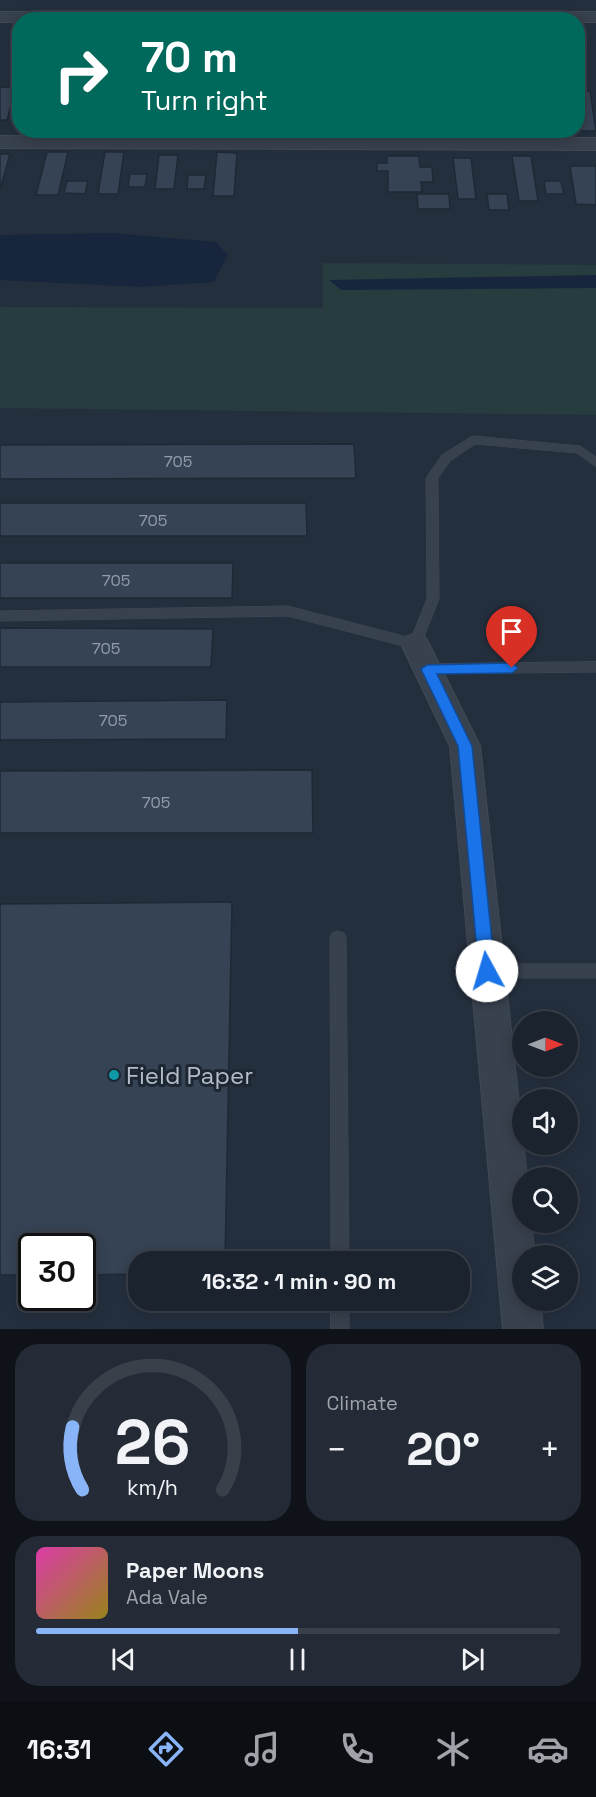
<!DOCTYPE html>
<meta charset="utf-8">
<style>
:root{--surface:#1b232e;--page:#242b36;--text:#f1f3f6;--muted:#a0a4aa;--line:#39404a;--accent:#8ab4f8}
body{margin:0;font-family:"Space Grotesk",sans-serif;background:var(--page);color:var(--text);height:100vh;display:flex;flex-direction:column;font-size:22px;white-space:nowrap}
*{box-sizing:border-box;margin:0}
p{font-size:20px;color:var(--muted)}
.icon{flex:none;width:33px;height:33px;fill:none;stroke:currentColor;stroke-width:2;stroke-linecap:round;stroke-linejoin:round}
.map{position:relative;height:1329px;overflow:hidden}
.details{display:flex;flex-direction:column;gap:15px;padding:15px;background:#0f1319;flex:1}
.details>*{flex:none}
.top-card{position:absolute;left:12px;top:12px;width:573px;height:126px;border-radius:24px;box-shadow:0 3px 15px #0003,0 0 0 2px var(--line);background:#00695c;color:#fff;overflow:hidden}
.needle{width:39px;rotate:90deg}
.buttons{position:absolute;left:512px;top:1011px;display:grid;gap:12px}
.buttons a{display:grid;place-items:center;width:66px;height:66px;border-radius:50%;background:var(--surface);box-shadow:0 3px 15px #0003,0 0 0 2px var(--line);font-size:30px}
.speed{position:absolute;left:18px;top:1233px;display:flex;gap:12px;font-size:30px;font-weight:700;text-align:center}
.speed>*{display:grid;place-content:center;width:78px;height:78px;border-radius:50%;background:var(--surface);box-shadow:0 3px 15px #0003,0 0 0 2px var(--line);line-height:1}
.speed .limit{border:3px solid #111;border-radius:9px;background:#fff;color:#111}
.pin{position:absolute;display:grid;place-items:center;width:51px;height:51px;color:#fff;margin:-62px -26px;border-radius:50% 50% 50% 0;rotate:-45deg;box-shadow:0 0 6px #0007}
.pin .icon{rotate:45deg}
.me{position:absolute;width:66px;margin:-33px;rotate:354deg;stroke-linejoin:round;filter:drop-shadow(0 0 4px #0008)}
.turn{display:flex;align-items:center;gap:21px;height:126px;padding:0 30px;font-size:27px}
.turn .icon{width:78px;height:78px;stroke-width:2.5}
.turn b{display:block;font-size:42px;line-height:51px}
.big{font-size:45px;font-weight:700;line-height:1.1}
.details .widget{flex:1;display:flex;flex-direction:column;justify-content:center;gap:9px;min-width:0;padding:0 21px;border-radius:24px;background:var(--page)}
.details .dial{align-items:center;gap:0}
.dial svg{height:156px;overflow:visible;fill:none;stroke:var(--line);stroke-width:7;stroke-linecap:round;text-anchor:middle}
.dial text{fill:var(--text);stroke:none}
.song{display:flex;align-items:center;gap:18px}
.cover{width:72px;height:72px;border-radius:9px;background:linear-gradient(135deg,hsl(320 70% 55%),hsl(50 70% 35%))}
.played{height:6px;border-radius:3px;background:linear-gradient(90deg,var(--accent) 50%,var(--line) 50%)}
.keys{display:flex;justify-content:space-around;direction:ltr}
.heat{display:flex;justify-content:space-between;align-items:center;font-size:33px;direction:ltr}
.details .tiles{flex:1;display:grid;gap:15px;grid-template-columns:1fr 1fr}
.widget:last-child{grid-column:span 2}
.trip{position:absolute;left:128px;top:1251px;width:342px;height:60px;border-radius:24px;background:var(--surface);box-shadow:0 3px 15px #0003,0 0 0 2px var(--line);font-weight:700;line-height:60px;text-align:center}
.tabs{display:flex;height:96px;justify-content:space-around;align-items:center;background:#0b0e12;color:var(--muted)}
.tabs .icon{width:42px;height:42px}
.tabs .active{color:var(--accent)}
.tabs b{font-size:27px;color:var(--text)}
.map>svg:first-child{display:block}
.green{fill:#263c3f}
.water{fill:#17263c}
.building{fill:#364354;stroke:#1f2835;stroke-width:1.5}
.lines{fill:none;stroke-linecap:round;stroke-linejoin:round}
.lane-casing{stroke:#414a57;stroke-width:1}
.street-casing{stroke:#414a57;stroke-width:2}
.lane{fill:#38414e;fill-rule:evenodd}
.street{fill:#38414e;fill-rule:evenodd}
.route{fill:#1a73e8;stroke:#114b97;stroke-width:1.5}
.culture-dot{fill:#0f9aa8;stroke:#1d2633;stroke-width:2}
.labels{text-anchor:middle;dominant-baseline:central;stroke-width:6;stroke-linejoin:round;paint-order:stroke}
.number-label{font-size:16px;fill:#929caa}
.near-poi-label{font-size:24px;fill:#b4bcc9;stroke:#1d2633;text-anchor:start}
</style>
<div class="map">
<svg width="596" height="1329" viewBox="0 0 596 1329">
<rect width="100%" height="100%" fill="#242f3e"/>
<polygon class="green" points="322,263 596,265 596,415 0,408 0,307 323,308"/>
<g class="water">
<polygon points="112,233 216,242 228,255 214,282 141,287 0,280 0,235"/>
<polygon points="596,275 596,288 341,290 329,280"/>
</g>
<g class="building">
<polygon points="0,87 16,87 7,120 0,120"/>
<polygon points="578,91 590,91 596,131 581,131"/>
<polygon points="47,152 68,152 58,195 36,195"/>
<polygon points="105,152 124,152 118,194 98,194"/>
<polygon points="217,152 237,153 234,196 213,196"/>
<polygon points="0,154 10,154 0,190"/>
<polygon points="159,155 178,155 174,189 155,189"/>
<polygon points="387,156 419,156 420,167 432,167 433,182 421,182 422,192 388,192 388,171 377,171 377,163 387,163"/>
<polygon points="512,156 531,156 538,201 519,201"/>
<polygon points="453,158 471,158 476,199 458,199"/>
<polygon points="570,166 596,166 596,205 576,204"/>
<polygon points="130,174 147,174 145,187 128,187"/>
<polygon points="188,175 206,175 204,189 187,189"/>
<polygon points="67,181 88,181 85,194 64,193"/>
<polygon points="544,181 561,181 564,194 546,194"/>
<polygon points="417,194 449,194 450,209 418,209"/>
<polygon points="487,194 507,194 509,210 489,210"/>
<polygon points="354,444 356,478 0,479 0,445"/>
<polygon points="0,503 306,503 307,536 0,536"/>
<polygon points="0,563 233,563 232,598 0,598"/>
<polygon points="0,628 213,629 211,667 0,667"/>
<polygon points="227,700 226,739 0,740 0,702"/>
<polygon points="312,770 313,833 0,833 0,771"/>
<polygon points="232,902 225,1262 138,1262 138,1274 82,1275 82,1246 32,1246 32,1275 0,1275 0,904"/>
</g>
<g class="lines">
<g class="lane-casing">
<g id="lane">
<polygon points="473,436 580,446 596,457 596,467 577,453 475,444 450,461 438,478 439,599 420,647 415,649 288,616 0,621 0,611 288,606 411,638 427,599 426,478 442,455"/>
<polygon points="596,662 596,672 427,674 420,669 427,664"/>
<polygon points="338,931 344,933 346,938 349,1262 331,1262 330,938 332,933"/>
<polygon points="487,964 596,964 596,978 487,978 481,976 479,971 481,966"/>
<rect x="331" y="1300" width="18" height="29"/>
</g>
</g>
<g class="street-casing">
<g id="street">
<polygon points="0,12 596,12 596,22 578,22 578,20 20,20 20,22 0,22"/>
<polygon points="0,136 596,138 596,150 0,148"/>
<polygon points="415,634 425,637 429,644 480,746 527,1178 522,1178 522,1222 531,1222 535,1256 522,1256 522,1300 540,1300 543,1329 503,1329 450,746 401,644 405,637"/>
</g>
</g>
<use href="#lane" class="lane"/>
<use href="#street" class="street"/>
</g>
<polygon class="route" points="512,663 518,668 512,673 437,674 472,746 495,971 493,976 481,976 479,971 458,746 421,669 427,665"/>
<circle class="culture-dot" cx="114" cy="1075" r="6"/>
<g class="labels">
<g class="number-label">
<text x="178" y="461">705</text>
<text x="153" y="520">705</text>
<text x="116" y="580">705</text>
<text x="106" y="648">705</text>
<text x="113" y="720">705</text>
<text x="156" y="802">705</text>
</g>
<g class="near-poi-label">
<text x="126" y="1075">Field Paper</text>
</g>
</g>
</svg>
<div class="buttons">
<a><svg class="needle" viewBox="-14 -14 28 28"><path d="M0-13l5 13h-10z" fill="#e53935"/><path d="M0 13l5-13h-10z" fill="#a0a4aa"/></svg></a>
<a><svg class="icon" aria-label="sound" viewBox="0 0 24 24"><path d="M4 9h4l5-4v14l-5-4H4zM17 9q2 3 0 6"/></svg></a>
<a><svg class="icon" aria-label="search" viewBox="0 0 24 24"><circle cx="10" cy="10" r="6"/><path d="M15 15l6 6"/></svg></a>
<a><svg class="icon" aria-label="layers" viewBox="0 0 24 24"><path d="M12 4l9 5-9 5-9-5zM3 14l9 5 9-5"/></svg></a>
</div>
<div class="speed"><div class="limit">30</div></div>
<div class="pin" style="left:512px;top:668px;background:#d93025"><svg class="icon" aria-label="arrive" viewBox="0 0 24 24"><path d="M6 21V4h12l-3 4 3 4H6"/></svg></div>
<svg class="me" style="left:487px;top:971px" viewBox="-20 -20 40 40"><circle r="19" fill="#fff"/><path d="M0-13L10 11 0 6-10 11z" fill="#1a73e8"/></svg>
<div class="trip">16:32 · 1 min · 90 m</div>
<div class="top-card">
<div class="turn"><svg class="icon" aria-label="right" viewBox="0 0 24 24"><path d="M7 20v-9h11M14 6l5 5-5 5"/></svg><div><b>70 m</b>Turn right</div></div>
</div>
</div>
<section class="details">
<div class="tiles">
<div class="widget dial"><svg viewBox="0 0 100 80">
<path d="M14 69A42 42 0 1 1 86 69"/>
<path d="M14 69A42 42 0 0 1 9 37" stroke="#8ab4f8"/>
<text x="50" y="56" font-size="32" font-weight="700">26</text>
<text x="50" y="72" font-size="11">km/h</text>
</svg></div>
<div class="widget"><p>Climate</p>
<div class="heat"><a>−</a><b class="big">20°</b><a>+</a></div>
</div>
<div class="widget">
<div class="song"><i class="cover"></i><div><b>Paper Moons</b><p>Ada Vale</p></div></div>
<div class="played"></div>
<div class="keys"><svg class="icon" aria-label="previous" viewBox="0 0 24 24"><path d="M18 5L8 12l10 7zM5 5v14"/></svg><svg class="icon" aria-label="pause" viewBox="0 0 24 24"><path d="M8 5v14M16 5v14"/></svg><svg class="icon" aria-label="next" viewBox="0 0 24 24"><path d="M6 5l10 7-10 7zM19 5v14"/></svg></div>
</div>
</div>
</section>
<nav class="tabs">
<b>16:31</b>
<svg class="icon active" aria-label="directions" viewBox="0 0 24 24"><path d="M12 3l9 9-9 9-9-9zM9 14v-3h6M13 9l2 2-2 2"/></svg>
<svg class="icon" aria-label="music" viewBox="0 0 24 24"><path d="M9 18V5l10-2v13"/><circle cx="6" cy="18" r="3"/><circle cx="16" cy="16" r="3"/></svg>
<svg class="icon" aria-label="phone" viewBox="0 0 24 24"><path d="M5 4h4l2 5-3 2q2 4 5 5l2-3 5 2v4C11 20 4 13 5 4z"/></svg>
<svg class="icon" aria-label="climate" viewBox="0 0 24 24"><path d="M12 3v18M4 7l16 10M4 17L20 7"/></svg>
<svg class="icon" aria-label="car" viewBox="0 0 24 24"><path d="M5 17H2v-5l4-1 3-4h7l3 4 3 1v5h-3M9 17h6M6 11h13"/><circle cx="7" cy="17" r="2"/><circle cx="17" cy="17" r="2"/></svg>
</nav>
